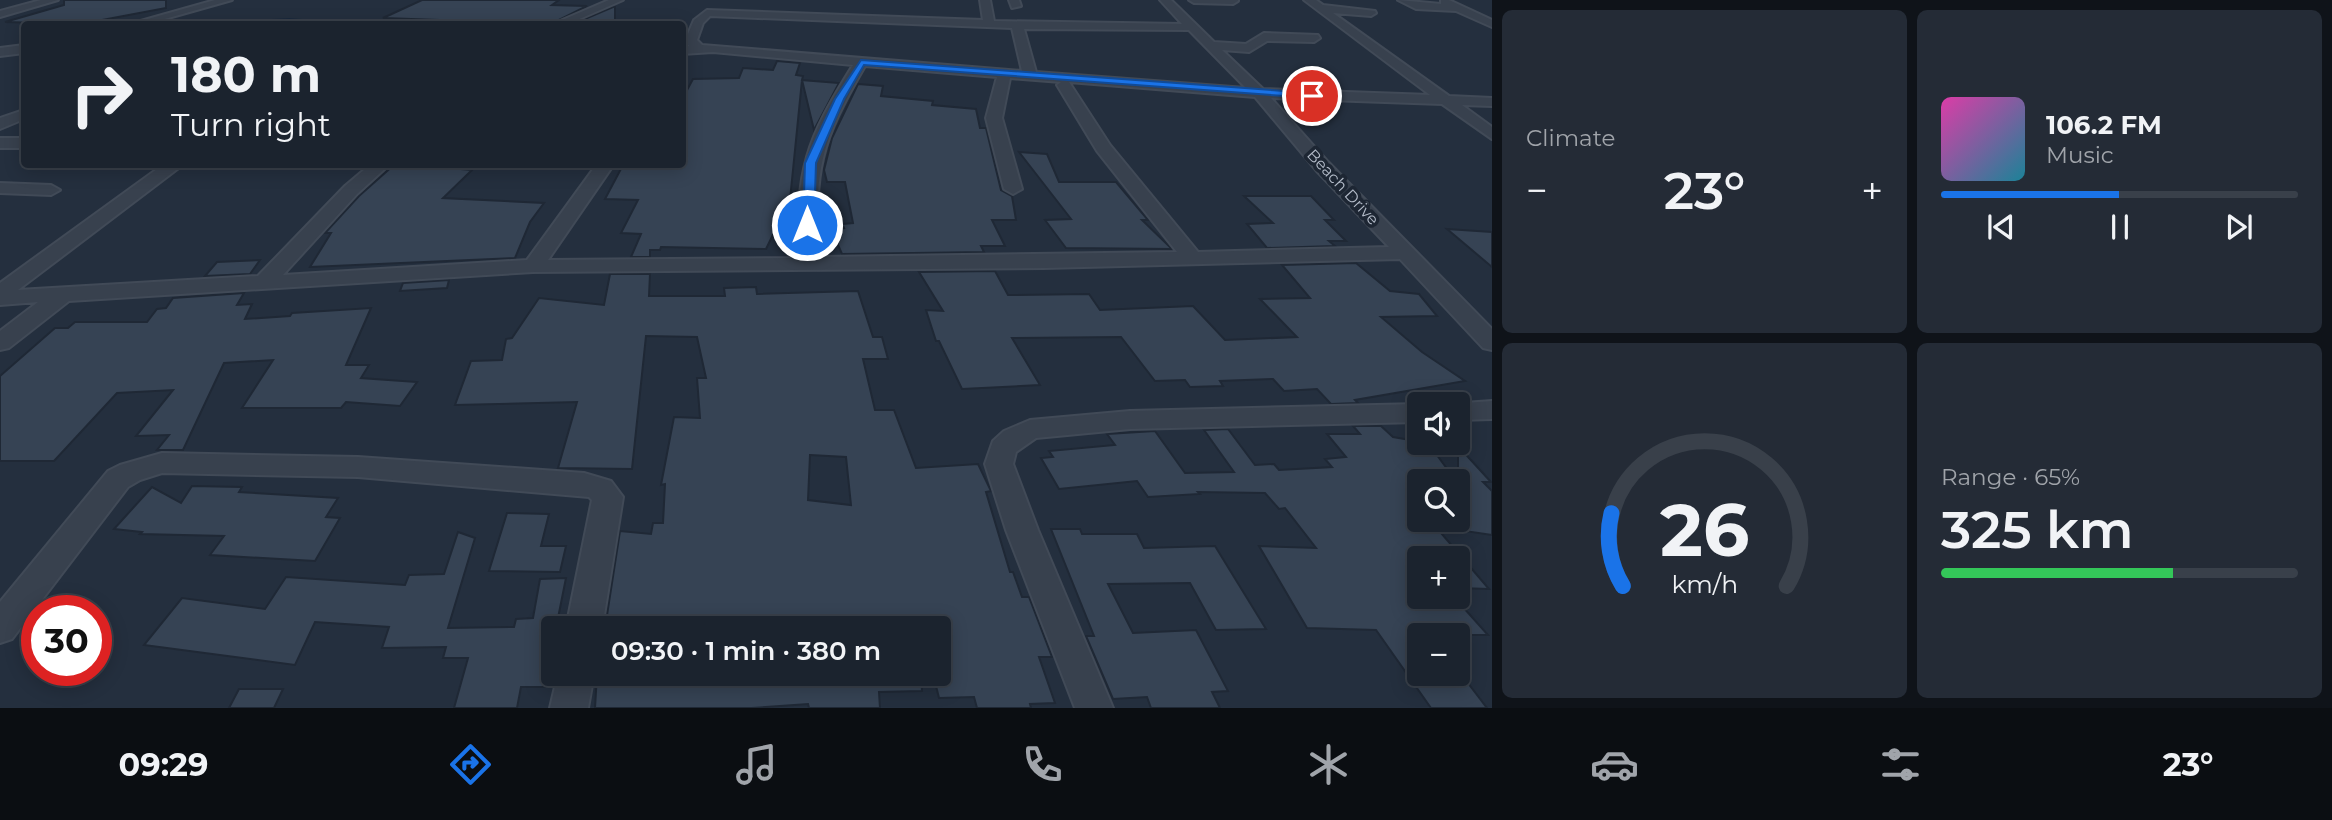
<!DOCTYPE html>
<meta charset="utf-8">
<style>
:root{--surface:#1b232e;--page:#242b36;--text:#f1f3f6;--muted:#a0a4aa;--line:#39404a;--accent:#1a73e8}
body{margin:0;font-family:Montserrat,sans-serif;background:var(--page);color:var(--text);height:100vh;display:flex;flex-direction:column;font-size:26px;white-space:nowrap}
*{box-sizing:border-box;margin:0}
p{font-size:23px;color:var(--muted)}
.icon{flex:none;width:38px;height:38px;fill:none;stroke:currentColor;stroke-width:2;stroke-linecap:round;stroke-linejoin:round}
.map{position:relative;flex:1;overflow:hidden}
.panel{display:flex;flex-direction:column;gap:10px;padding:10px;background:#0f1319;width:840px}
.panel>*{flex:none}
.guide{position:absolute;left:21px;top:21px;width:665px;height:147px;border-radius:7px;box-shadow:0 4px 18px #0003,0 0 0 2px var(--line);background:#1b232e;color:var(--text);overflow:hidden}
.fabs{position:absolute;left:1407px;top:392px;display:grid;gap:14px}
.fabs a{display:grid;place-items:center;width:63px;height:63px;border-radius:7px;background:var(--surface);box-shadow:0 4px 18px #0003,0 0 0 2px var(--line);font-size:35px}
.speed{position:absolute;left:21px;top:595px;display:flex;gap:14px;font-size:35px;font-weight:700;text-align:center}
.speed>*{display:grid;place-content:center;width:91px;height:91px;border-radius:50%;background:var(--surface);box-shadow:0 4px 18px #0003,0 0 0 2px var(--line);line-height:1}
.speed .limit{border:10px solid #d22;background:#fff;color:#111}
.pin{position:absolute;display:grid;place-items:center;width:60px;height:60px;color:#fff;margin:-30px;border:4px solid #fff;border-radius:50%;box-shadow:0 2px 7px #0007}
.me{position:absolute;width:77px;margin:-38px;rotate:0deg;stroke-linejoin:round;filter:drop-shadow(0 0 5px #0008)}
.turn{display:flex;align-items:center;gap:24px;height:147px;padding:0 35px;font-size:32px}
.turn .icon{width:91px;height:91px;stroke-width:2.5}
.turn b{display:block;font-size:49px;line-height:60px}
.big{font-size:52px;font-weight:600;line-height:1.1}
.panel .tile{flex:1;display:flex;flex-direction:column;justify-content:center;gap:10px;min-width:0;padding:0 24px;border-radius:10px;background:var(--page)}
.panel .dial{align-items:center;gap:0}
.dial svg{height:182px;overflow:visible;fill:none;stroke:var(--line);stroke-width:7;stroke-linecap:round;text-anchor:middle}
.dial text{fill:var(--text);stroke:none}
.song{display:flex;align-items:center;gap:21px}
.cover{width:84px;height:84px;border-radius:10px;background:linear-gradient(135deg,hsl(320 70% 55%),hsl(190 70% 35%))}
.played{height:7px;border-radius:4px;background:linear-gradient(90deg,var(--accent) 50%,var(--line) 50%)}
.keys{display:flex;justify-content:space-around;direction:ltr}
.heat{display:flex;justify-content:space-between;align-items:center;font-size:38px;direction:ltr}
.charge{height:10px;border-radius:5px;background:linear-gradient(90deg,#34c759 65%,var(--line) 0)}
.panel .tiles{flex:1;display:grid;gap:10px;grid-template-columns:repeat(2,1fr)}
.trip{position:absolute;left:541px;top:616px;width:410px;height:70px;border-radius:7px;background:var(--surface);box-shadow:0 4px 18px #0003,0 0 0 2px var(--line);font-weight:600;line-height:70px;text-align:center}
.menu{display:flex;height:112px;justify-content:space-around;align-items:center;background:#0b0e12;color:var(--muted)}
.menu .icon{width:49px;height:49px}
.menu .current{color:var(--accent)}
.menu b{font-size:32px;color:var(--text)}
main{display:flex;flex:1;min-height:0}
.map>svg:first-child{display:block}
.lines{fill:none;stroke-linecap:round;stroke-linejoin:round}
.stream{stroke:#17263c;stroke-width:3.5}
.building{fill:#364354;stroke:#1f2835;stroke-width:2;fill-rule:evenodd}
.minor-casing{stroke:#414a57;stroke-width:4}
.minor{fill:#38414e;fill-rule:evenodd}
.route{fill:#1a73e8;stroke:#114b97;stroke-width:2}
.labels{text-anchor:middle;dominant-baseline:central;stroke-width:7;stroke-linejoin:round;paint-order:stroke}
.far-street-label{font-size:16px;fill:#b4bcc9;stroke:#1d2633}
</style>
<main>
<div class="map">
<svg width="1492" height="708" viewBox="0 0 1492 708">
<rect width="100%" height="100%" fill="#242f3e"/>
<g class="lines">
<polyline class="stream" points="194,24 289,20 358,24"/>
</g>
<g class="building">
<polygon points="64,0 166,0 166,8 81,24 5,22 64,5"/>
<polygon points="422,0 559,0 552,5 587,6 551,24 383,18"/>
<polygon points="613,7 615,7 615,24 573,24"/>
<polygon points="777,61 800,63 796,75 803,76 802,80 839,83 814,130 802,80 790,200 766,249 661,247 660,250 650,250 650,257 631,257 641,234 621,233 638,200 605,199 623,165 682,164 682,92 686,92 693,79 739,78 743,68 773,70"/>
<polygon points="858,84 883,86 881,96 933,101 932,105 976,109 980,128 986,128 1001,190 1012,196 1016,220 992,220 1005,246 981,246 984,252 842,254 831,229 844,228 842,224 853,223 845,182 827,182 824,170 832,138"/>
<polygon points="1019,152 1047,154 1059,182 1116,182 1148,220 1142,220 1172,249 1066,248 1045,220 1071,219"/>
<polygon points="395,164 452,164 448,168 472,170 443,198 544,203 530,222 515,258 310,267 331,233 325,233 359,196"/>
<polygon points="1244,196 1311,196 1334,220 1325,220 1346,241 1329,241 1335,246 1267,248 1247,224 1273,223"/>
<polygon points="1447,229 1492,232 1492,267"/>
<polygon points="260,260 250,274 205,276 217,262"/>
<polygon points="1356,263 1390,291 1419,294 1437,316 1381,317 1422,352 1465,381 1355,400 1358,403 1331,404 1317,389 1284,391 1273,379 1220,381 1223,386 1190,387 1185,380 1155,381 1121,337 1012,338 1040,385 962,389 939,341 936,341 926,310 943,311 919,272 995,271 1008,295 1089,294 1100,310 1193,306 1225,340 1297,337 1260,299 1310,298 1282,265"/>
<path d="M610,274H650L649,296H725L724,288L756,287L757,294L858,291L873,337H882L888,359H863L875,410H894L916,468L978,464L991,491L986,492L1010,572H1013L1022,597H1029L1052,657H1039L1055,703L1030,704L1031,708H977L974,697L939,698L933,674H938V628H605L620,531L651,534L653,523H663L665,484L661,485L674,417L700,418L697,378H706L697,337L646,336L632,469L558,468L577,402L455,405L471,361L502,360L506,339L512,338L539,298L604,305ZM810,455L846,457L851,505L808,500Z"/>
<polygon points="449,280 447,288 400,291 403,283"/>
<polygon points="244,293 237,305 252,304 245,319 290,316 292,313 371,308 346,365 369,365 361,378 417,382 400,406 346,402 341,408 242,408 273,360 224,363 183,450 157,450 169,435 136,436 173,390 117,393 54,461 0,461 0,376 55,328 68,328 75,322 147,322 157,309 166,308 173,298"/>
<polygon points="1353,426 1381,426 1393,437 1428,443 1456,481 1419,481 1419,520 1430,520 1489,589 1458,588 1458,558 1419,558 1419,597 1454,597 1488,635 1419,635 1419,674 1461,674 1487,708 1431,708 1376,630 1307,628 1259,546 1316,548 1285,508 1279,509 1265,493 1198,492 1200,494 1148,497 1137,481 1059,489 1041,458 1053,457 1049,451 1115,445 1107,434 1155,431 1185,473 1234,472 1204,430 1228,429 1255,465 1274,464 1279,470 1332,467 1325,459 1346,457 1327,434 1360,434"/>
<polygon points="1458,446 1491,482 1483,482 1492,491 1492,535 1458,530"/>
<polygon points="192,486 242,487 239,492 338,498 326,517 340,518 315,561 210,555 224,536 140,534 142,532 114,529 152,487 181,503"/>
<polygon points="507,513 549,514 541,546 566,546 560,572 489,571"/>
<polygon points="1051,529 1080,529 1082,534 1137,534 1144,548 1215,546 1266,629 1216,630 1190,583 1108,584 1133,633 1196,630 1228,691 1212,692 1220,708 1151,708 1147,697 1113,699 1086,636 1094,636"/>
<polygon points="458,532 475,538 448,628 514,627 516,619 533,618 540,579 566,578 556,628 553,628 553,655 545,687 521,687 517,708 454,708 468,658 443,658 446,647 382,648 389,627 315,622 295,665 144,645 182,598 265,609 286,577 405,585 409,575 444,574"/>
<polygon points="597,674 921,674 922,691 879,692 880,708 809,708 808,704 752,708 595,708"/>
<polygon points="239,689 283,689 274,708 229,708"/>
</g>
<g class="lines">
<g class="minor-casing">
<g id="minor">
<polygon points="41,0 58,0 0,17 0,11"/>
<polygon points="215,0 232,0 147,24 130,24"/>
<polygon points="609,0 623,0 568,24 553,24"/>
<path d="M980,0H990L994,21L1182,24L1160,0H1171L1214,42L1246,44L1264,33L1318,35L1320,38L1314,42L1267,41L1249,52L1222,50L1263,89L1430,95L1304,0H1316L1323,5L1375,11L1376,13L1371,16L1333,13L1449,96L1492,98V106L1462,105L1492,127V139L1442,104L1271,98L1328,162L1492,329V350L1483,348L1400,259L1044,268L533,272L69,301L9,348L0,350V331L38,302L0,305V283L164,164H184L18,290L258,276L345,186L371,164H390L357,194L283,275L527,260L597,164H614L548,260L798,258C797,167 805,142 853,65L713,52L682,54V46H689L685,41L694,20L707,10L983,20ZM710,16L1012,28L1022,71L702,45L697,40L703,23ZM1024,29L1189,30L1246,88L1036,72ZM865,66L997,77L986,118L1004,189L1013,194L1022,189L1002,118L1010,78L1061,82L1057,85L1097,151L1177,252L819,257C814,169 820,143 865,66ZM1069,82L1255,97L1316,170L1389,247L1198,252L1110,145Z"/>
<polygon points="1009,0 1019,0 1021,6 1012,8"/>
<polygon points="1189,0 1238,0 1238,1 1233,4 1194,3"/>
<polygon points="1398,0 1441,4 1441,0 1449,0 1492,20 1492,27 1456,11 1416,9"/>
<polygon points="24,45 24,53 0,56 0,48"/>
<polygon points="24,110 24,119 0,129 0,118"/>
<rect x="0" y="138" width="24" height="10"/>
<polygon points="0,183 51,185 60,190 51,195 0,193"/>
<polygon points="1492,401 1492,419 1458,420 1458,404 1450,404"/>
<polygon points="1419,404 1419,422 1130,429 1036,438 1016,452 1013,464 1038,530 1113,708 1075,708 1006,530 985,464 993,441 1004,431 1030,420 1130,411"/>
<polygon points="162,453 358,457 584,473 611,481 623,497 602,628 566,628 592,500 589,497 358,477 162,473 140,480 128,487 12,639 0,643 0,602 108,471 120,465"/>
<polygon points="558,674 594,674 588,708 550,708"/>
</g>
</g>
<use href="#minor" class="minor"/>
</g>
<polygon class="route" points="861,60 1312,93 1317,96 1312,98 864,65 844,99 816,163 814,225 807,228 803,227 805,163 835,99"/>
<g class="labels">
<g class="far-street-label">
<text transform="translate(1343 187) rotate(47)">Beach Drive</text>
</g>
</g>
</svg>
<div class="fabs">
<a><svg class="icon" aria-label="sound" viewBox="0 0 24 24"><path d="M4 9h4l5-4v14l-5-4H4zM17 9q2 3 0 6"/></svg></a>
<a><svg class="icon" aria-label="search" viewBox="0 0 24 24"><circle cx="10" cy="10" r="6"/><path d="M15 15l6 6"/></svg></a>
<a>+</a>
<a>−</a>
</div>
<div class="speed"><div class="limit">30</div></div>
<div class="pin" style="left:1312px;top:96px;background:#d93025"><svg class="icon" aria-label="arrive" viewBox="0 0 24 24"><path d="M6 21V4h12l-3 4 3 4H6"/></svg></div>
<svg class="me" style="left:807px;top:225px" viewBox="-20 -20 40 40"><circle r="17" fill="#1a73e8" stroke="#fff" stroke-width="3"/><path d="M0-11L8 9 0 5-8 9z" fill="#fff"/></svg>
<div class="trip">09:30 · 1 min · 380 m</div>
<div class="guide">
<div class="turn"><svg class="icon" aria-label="right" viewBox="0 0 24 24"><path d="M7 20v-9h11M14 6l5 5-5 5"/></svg><div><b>180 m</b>Turn right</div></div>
</div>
</div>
<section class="panel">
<div class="tiles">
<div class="tile"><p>Climate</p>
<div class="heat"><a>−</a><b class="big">23°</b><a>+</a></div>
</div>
<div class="tile">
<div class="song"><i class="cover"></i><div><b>106.2 FM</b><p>Music</p></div></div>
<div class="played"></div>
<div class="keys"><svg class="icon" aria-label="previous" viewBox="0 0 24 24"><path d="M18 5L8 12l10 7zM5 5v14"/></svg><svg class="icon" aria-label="pause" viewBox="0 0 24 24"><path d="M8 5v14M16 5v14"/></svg><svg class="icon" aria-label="next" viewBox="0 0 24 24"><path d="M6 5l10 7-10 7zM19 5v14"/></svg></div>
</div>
<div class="tile dial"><svg viewBox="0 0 100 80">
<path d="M14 69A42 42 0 1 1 86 69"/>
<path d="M14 69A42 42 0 0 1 9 37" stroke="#1a73e8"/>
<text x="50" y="56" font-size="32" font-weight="700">26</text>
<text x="50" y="72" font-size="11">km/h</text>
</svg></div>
<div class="tile"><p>Range · 65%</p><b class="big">325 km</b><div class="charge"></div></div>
</div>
</section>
</main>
<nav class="menu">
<b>09:29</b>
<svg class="icon current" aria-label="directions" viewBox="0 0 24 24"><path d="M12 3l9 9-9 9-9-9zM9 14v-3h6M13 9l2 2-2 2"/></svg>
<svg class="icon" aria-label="music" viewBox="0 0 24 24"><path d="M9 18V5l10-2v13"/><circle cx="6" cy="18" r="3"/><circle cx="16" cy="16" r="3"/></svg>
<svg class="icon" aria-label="phone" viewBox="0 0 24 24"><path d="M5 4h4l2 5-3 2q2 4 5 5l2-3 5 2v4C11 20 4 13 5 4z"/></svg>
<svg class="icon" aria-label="climate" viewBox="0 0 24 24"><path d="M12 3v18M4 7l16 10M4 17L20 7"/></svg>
<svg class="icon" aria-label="car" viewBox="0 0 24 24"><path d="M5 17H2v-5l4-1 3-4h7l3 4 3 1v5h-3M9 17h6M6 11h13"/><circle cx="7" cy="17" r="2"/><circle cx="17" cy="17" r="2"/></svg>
<svg class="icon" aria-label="filters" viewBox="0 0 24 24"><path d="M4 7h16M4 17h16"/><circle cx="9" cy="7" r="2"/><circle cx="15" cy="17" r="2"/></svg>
<b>23°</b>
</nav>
